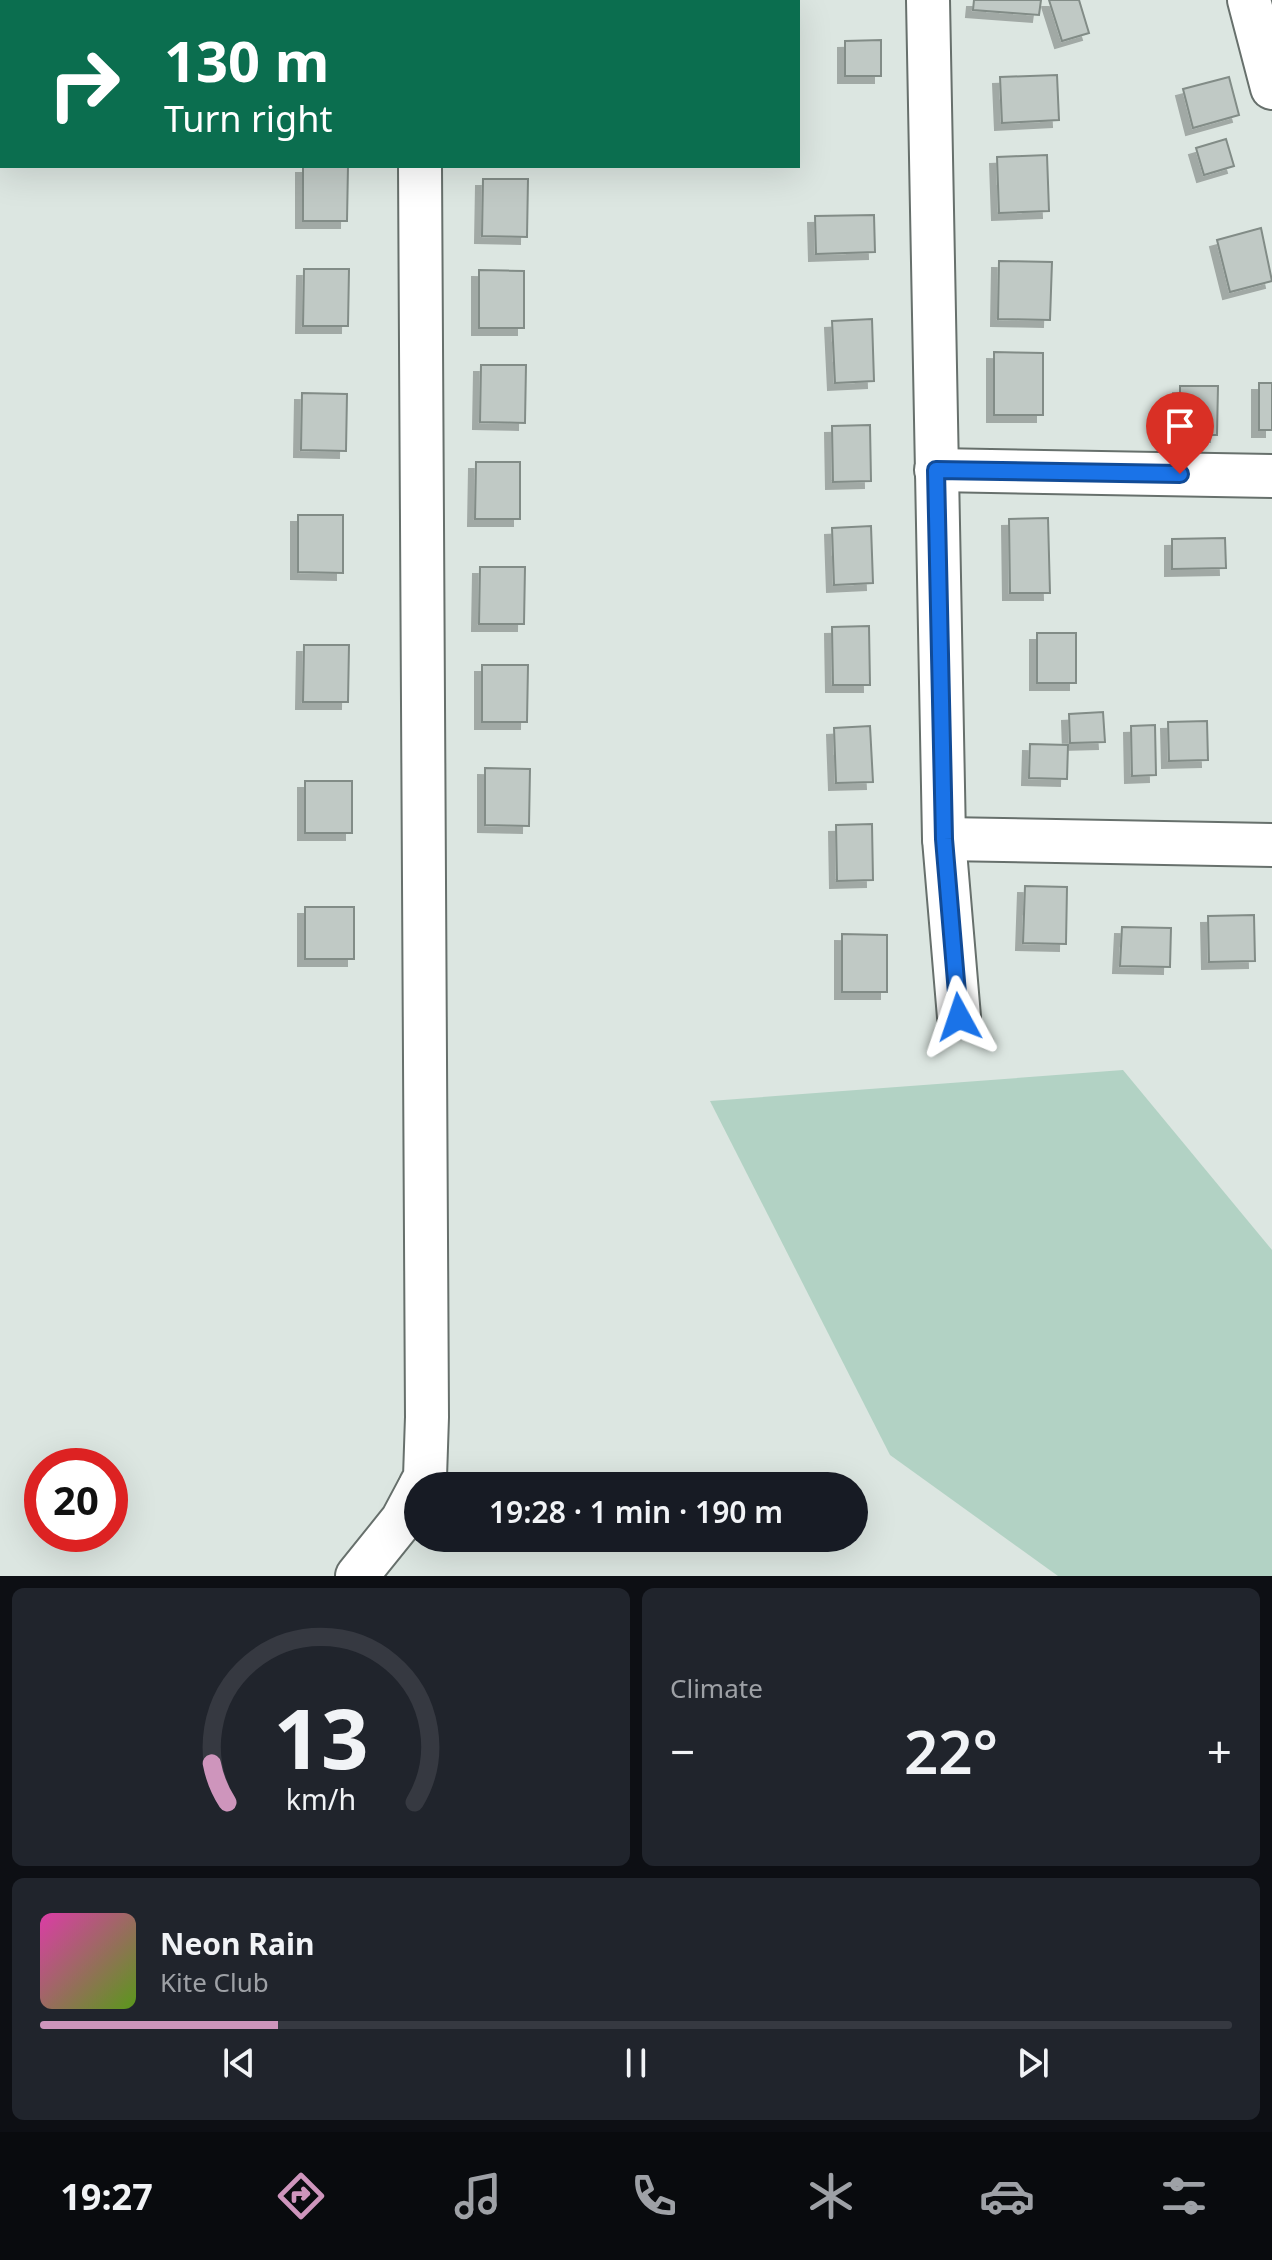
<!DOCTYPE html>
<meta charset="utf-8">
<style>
:root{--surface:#171b24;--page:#20242c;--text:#f1f3f6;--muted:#9ea1a6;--line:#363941;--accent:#ce95bc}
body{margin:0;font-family:"Noto Sans",sans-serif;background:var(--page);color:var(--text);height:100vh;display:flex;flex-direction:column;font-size:30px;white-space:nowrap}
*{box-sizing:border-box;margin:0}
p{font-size:26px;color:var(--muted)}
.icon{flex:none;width:44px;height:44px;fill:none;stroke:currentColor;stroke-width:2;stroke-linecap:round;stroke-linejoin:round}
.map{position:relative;height:1576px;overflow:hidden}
.sheet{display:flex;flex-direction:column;gap:12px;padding:12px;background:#0d0f14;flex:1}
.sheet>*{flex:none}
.banner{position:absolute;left:0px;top:0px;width:800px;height:168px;box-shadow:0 8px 32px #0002;background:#0b6e4f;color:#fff;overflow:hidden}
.speed{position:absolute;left:24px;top:1448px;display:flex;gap:16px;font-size:40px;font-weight:700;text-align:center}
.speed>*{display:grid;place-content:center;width:104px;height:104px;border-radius:50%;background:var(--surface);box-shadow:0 8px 32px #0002;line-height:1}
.speed .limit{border:12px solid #d22;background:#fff;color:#111}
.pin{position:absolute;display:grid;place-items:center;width:68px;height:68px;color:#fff;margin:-82px -34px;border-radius:50% 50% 50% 0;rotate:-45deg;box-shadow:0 0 8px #0007}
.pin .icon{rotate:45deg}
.me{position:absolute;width:88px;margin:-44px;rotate:355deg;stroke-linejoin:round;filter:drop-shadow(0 0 6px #0008)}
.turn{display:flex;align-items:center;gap:28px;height:168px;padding:0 32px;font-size:36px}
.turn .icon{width:104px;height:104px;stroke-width:2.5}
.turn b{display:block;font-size:56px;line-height:68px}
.big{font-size:60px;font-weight:600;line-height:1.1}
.sheet .widget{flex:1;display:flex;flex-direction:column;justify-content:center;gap:12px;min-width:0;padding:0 28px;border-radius:12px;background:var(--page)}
.sheet .dial{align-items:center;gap:0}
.dial svg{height:208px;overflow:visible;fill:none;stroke:var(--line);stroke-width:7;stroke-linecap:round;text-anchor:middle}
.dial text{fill:var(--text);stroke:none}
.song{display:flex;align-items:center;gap:24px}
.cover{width:96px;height:96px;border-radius:12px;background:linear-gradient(135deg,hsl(320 70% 55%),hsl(90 70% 35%))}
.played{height:8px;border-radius:4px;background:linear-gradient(90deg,var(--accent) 20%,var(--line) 20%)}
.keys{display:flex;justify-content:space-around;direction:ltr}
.heat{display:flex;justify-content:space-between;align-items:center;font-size:44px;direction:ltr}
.sheet .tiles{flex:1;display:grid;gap:12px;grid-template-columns:1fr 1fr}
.widget:last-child{grid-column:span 2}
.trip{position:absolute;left:404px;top:1472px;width:464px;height:80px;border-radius:40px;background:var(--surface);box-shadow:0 8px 32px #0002;font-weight:600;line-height:80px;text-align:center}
.menu{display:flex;height:128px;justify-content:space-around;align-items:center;background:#090b0e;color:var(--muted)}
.menu .icon{width:56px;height:56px}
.menu .selected{color:var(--accent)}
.menu b{font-size:36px;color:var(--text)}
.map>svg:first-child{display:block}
.green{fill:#b2d2c4}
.building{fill:#c0c9c5;stroke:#828c87;stroke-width:2;filter:url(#shadow)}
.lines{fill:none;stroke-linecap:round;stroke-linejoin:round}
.minor-casing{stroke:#67706c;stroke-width:46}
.minor{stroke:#fff;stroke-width:42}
.route-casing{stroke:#114b97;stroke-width:20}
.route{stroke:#1a73e8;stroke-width:14}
</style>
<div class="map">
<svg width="1272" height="1576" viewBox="0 0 1272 1576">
<defs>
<filter id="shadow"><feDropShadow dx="-7" dy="7" stdDeviation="0" flood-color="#0004"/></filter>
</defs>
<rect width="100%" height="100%" fill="#dce6e1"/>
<polygon class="green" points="1123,1070 1272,1250 1272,1576 1058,1576 890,1455 710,1101"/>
<g class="building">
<polygon points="974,0 1041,0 1039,15 973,10"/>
<polygon points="1049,0 1079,0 1089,33 1062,41"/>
<polygon points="881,40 881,76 845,76 845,41"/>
<polygon points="1057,75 1059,120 1002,123 1000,77"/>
<polygon points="1229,77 1239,115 1193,128 1183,89"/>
<polygon points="1226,139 1234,166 1204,175 1196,148"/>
<polygon points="1047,155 1049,211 999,213 997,157"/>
<polygon points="303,166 348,166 347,221 303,221"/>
<polygon points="483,179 528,179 527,237 482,236"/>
<polygon points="874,215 875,252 816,254 815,216"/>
<polygon points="1261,228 1272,281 1230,292 1217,240"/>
<polygon points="999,261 1052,262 1050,320 998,319"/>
<polygon points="304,269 349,269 348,326 303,326"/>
<polygon points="479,270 524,271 524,328 479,328"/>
<polygon points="872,319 874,381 835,383 832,321"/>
<polygon points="994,352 1043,353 1043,415 994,415"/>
<polygon points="481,365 526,365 525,423 480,422"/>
<rect x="1259" y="383" width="13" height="47"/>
<polygon points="1180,386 1218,386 1217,435 1180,435"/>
<polygon points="302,393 347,394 346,451 301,450"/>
<polygon points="870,425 871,481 833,482 832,426"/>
<polygon points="476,462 520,462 520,519 475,519"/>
<polygon points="298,515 343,515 343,573 298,572"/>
<polygon points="1048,518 1050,593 1010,593 1009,519"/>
<polygon points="871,526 873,583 834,585 832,528"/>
<polygon points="1225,538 1226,568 1172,569 1172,539"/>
<polygon points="480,567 525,567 524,624 479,624"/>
<polygon points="869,626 870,685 833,685 832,627"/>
<rect x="1037" y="633" width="39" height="50"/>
<polygon points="304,645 349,645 348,702 303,702"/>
<polygon points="482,665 528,665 527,722 482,722"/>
<polygon points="1103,712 1105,742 1070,743 1069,714"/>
<polygon points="1207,721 1208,760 1169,761 1168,722"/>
<polygon points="1155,725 1156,775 1132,776 1131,726"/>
<polygon points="870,726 873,782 836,783 834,728"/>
<polygon points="1030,744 1068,745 1067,779 1029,778"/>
<polygon points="485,768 530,769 529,826 485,825"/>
<rect x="305" y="781" width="47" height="52"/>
<polygon points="872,824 873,880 837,881 836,825"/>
<polygon points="1025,886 1067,887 1066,944 1023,943"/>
<rect x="305" y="907" width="49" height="52"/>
<polygon points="1254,915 1255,961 1209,962 1208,916"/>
<polygon points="1122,927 1171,928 1170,967 1120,966"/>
<polygon points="842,934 887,935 887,992 842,992"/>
</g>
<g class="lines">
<g class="minor-casing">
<g id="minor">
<polyline points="419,0 419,2"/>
<polyline points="928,0 944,839 959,1017"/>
<polyline points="1249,0 1272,88"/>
<polyline points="936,470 1272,476"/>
<polyline points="944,839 1272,845"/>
<polyline points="420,1486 425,1477 427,1417 420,166"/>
<polyline points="357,1576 402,1520 418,1490"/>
</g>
</g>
<use href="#minor" class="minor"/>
</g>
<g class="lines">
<g class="route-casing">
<polyline id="route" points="959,1017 944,839 936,470 1180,474"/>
</g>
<use href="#route" class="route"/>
</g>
</svg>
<div class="speed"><div class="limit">20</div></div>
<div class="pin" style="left:1180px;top:474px;background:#d93025"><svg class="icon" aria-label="arrive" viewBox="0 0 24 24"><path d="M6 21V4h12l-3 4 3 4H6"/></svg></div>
<svg class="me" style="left:959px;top:1017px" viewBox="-20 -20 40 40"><path d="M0-17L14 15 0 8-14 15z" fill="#1a73e8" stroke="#fff" stroke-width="4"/></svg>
<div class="trip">19:28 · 1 min · 190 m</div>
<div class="banner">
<div class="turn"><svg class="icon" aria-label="right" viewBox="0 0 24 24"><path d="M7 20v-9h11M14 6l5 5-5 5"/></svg><div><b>130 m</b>Turn right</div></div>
</div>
</div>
<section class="sheet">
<div class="tiles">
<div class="widget dial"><svg viewBox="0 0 100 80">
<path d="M14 69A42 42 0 1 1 86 69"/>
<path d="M14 69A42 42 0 0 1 8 54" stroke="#ce95bc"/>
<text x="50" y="56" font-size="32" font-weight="700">13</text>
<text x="50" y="72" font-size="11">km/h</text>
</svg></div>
<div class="widget"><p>Climate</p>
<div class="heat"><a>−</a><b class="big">22°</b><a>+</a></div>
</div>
<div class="widget">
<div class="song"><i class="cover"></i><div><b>Neon Rain</b><p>Kite Club</p></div></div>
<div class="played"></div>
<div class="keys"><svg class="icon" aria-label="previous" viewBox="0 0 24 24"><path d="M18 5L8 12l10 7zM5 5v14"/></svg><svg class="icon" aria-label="pause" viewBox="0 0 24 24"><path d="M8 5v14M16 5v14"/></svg><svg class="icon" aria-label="next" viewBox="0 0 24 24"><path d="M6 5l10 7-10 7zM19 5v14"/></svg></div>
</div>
</div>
</section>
<nav class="menu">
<b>19:27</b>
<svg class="icon selected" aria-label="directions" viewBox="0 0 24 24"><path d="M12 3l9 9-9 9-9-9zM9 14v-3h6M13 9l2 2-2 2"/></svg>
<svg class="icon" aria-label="music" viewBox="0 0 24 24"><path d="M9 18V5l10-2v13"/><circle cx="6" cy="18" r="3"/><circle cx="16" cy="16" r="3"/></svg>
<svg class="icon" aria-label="phone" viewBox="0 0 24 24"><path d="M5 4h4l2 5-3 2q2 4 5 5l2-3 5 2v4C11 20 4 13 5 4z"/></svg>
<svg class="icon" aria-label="climate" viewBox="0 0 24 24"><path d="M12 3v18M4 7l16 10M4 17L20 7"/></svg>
<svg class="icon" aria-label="car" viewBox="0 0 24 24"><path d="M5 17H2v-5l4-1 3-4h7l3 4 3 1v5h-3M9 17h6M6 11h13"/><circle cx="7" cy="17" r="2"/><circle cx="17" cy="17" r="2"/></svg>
<svg class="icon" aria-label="filters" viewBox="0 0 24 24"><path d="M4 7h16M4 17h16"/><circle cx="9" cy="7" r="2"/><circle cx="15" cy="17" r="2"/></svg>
</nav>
